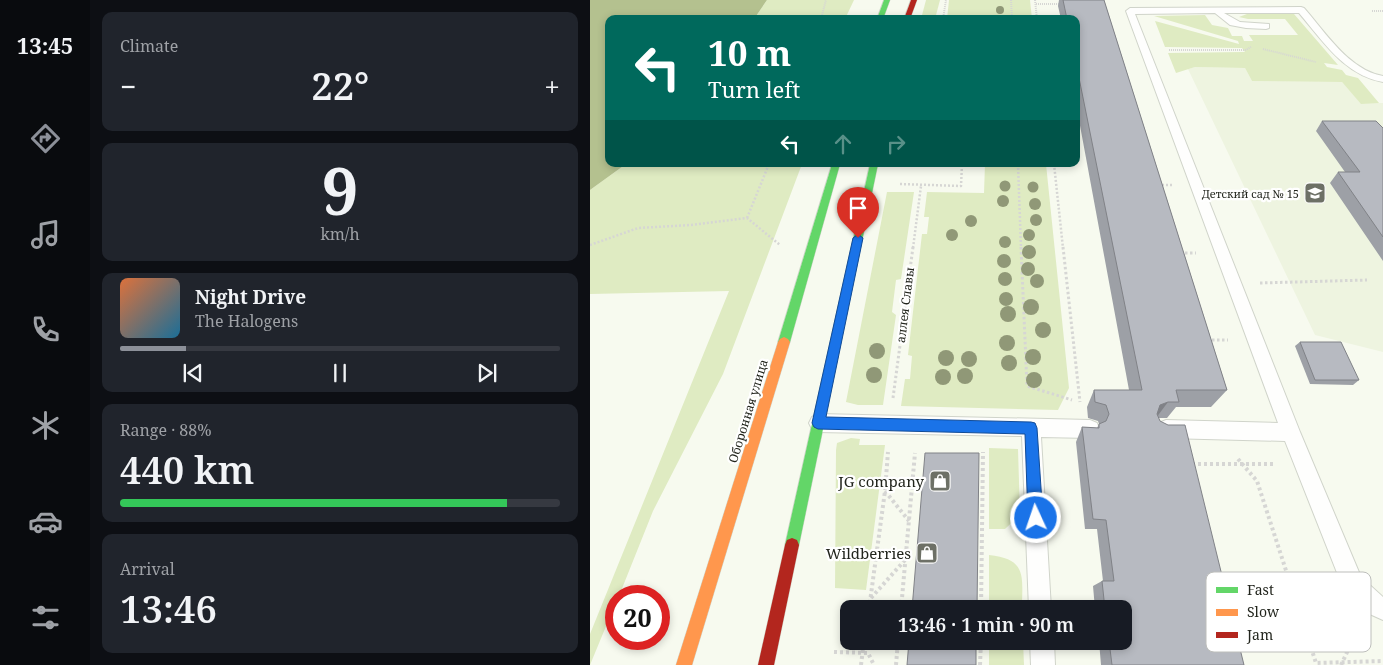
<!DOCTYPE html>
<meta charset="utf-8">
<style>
:root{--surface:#171b24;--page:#20242c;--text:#f1f3f6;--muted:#9ea1a6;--line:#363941;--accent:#8c9099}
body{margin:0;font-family:"Noto Serif",serif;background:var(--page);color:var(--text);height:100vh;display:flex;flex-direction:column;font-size:19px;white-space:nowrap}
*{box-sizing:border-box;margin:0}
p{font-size:16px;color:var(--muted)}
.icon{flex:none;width:28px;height:28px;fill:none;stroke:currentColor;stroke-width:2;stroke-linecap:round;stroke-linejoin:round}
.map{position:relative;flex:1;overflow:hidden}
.side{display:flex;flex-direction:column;gap:12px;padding:12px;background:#0d0f14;width:500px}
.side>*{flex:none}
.banner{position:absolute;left:15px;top:15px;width:475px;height:152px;border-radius:10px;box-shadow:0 2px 8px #0003;background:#00695c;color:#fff;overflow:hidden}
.speed{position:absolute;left:15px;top:585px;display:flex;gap:10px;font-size:25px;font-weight:700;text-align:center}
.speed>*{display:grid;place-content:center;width:65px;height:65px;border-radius:50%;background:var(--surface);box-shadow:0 2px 8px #0003;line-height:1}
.speed .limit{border:8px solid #d22;background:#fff;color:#111}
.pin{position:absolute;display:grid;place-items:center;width:42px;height:42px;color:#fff;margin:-51px -21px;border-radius:50% 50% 50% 0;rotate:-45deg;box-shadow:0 0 5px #0007}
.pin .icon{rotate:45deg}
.me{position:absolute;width:55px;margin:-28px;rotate:357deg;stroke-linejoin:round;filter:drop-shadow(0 0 4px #0008)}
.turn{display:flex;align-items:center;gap:18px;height:105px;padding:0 20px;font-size:22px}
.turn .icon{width:65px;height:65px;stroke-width:2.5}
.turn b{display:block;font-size:35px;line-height:42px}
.lanes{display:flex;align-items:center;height:48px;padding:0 20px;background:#0003;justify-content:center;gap:25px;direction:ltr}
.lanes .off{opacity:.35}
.big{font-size:38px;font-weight:600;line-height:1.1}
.side .tile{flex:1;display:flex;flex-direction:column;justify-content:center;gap:8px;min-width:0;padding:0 18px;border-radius:10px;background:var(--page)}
.side .dial{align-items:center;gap:0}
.dial b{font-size:65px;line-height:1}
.song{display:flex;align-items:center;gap:15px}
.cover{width:60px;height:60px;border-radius:8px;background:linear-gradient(135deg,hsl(20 70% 55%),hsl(200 70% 35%))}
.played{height:5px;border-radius:2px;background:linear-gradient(90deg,var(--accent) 15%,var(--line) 15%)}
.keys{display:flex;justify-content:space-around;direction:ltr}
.heat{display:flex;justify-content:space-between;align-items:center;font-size:28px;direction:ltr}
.charge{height:8px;border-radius:4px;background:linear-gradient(90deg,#34c759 88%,var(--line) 0)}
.trip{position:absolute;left:250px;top:600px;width:292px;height:50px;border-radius:10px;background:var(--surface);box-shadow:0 2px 8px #0003;font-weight:600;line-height:50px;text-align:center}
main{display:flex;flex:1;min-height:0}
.menu{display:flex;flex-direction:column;width:90px;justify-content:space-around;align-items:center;background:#090b0e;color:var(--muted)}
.menu .icon{width:35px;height:35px}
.menu .current{color:var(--accent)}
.menu b{font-size:22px;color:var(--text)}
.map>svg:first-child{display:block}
.built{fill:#eef4e0}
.green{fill:#dfebc2}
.water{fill:#b4c18f}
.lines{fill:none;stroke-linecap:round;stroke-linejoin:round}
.lane-casing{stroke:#d0d4ca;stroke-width:2}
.fast-casing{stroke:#d0d4ca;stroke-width:1}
.slow-casing{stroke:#d0d4ca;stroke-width:1}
.jam-casing{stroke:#d0d4ca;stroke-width:1}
.path-far3{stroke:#d6d6d4;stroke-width:2;stroke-dasharray:1 1;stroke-linecap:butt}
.path-far2{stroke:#d6d6d4;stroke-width:2.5;stroke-dasharray:2 2;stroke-linecap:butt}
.path-far1{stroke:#d6d6d4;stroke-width:3;stroke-dasharray:2.5 2.5;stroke-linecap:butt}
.path{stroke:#d6d6d4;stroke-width:4;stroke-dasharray:3 3;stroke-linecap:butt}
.lane{fill:#fefefd;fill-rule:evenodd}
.fast{fill:#63d668;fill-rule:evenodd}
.slow{fill:#ff974d;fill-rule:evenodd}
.jam{fill:#b3261e;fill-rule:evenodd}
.tree{fill:#909877}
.wall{fill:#9da0a6}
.shaded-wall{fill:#808287}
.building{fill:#b7bac1;stroke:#808287}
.route{fill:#1a73e8;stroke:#114b97}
.labels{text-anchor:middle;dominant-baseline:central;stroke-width:4.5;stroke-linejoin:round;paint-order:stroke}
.far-poi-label{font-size:11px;fill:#22251d;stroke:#fff;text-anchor:end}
.street-label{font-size:12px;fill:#22251d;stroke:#fff}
.near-poi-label{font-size:15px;fill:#22251d;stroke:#fff;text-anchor:end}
.key{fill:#fff;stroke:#bdbebb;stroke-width:1}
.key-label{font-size:14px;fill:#22251d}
</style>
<main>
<nav class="menu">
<b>13:45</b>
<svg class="icon current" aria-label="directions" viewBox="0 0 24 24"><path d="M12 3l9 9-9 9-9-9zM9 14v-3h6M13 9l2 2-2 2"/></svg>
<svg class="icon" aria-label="music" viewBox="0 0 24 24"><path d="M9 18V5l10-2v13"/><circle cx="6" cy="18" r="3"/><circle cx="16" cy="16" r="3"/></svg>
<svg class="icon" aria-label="phone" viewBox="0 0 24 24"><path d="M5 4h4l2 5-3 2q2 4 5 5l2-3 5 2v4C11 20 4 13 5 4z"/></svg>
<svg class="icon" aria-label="climate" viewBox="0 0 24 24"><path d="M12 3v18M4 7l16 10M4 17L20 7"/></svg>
<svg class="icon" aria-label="car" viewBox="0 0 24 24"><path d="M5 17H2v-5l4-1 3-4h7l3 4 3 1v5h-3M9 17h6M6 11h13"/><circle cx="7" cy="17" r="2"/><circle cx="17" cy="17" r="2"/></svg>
<svg class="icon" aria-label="filters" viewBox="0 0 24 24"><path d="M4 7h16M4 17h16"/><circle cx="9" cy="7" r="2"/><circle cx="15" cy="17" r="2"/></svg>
</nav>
<section class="side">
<div class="tile"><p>Climate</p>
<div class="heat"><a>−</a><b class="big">22°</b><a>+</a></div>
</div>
<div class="tile dial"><b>9</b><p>km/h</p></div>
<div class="tile">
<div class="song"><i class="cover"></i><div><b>Night Drive</b><p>The Halogens</p></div></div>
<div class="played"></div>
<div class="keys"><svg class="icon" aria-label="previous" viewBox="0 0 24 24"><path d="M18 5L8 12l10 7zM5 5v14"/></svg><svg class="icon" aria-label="pause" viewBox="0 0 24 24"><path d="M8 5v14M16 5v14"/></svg><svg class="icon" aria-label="next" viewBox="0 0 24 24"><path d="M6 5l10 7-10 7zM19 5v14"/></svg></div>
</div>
<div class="tile"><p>Range · 88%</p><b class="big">440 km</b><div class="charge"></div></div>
<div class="tile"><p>Arrival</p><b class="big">13:46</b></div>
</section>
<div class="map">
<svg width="793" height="665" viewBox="0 0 793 665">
<rect width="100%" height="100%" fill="#f7faef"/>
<polygon class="built" points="605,67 655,68 662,81 752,82 771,103 793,103 793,352 725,335 598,69"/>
<g class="green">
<polygon points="177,0 264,0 255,19 164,19"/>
<polygon points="336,0 350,0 345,19 331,19"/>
<polygon points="359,0 440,0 442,19 357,19"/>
<polygon points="657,14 704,14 748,65 734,63 737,67 752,70 756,75 768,78 789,103 771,104 752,82 662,81 655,68 605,67 586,73 578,53 655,52 652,48 575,47 565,21 649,44 648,41 564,16 615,15 622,25 638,28 642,36 652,36 654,41 663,41 659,35 708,35 695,19 658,19 649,17"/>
<polygon points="36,164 212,164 133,374 63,511 29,596 26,596 26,602 0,665 0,634 139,291 0,294 0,190"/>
<polygon points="395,164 456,164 479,388 468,410 311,406 315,379 320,379 322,356 318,355 332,234 337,234 339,217 334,217 337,192 394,193"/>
<polygon points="297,192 324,192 311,279 306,280 302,312 306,315 293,405 268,405 256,402"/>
<polygon points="261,438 270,439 269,445 295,445 276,590 245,588 246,450 247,443"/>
<polygon points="399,448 428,449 430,515 415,529 399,529"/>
<path d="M399,555C438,559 432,577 432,609H399Z"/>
<polygon points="399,641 433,641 434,665 399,665"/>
</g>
<polygon class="water" points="0,0 177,0 164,19 19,19 19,164 36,164 0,190"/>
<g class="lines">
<g class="lane-casing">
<g id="lane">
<path d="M711,7L714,8C736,33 759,70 793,76V82C754,75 733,41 709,13H634L650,22L679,24V28L676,29L656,28L640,25L625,13L545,14L710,432L771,577L793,597V620L773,611L755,593L695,441L576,438L569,435L567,429L569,423L576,420L688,423L536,11L540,8Z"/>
<polygon points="228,414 500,420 507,423 509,429 507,435 500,438 451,437 461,609 439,609 432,436 228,432 222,429 219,423 222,417"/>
<polygon points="440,641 464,641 465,665 441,665"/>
</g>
</g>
<g class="fast-casing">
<g id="fast">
<polygon points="294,0 300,0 293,19 287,19"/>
<polygon points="242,164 250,164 200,342 198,345 190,345 188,342"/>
<polygon points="280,164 288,164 209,545 207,550 202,552 197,550 195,545"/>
</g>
</g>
<g class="slow-casing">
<polygon id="slow" points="194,337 198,339 200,342 102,665 86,665 188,342 190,339"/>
</g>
<g class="jam-casing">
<g id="jam">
<polygon points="321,0 327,0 320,19 314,19"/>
<polygon points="202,538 207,540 209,545 184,665 168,665 195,545 197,540"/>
</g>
</g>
<g class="path-far3">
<polyline points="421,0 422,19"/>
<polyline points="445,0 447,19"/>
<polyline points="446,4 473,4"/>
<polyline points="782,11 793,11"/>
<polyline points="231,19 236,0"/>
<polyline points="353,19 356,0"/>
<polyline points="673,49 726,62"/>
<polyline points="579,50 656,50 661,47"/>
</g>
<g class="path-far2">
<polyline points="428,164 431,248"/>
<polyline points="464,164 473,248"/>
<polyline points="310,184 371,186 372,164"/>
<polyline points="568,185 582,185"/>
<polyline points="157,218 179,164"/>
<polyline points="0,245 48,228 101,225 157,218 190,245"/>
<polyline points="323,248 331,186"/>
</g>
<g class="path-far1">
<polyline points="431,247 437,386 482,400"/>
<polyline points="473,247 490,402"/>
<polyline points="590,253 606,253"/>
<polyline points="670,283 777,280"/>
<polyline points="617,340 638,340"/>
<polyline points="303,398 323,247"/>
</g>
<g class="path">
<polyline points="648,459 667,481 726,663 793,661"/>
<polyline points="602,464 684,464"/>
<polyline points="295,491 319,521"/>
<polyline points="281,598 315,560"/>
<polyline points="638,607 742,604"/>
<polyline points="279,609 295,491 298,452"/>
<polyline points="311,609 325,453"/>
<polyline points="391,609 393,452"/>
<polyline points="244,652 278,653 284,665"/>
<polyline points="271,665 274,641"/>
<polyline points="306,665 308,641"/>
<polyline points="390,665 391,641"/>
<polyline points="751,665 768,629"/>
</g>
<use href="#lane" class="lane"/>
<use href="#fast" class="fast"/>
<use href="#slow" class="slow"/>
<use href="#jam" class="jam"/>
</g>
<g class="tree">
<circle cx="410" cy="10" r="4"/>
<circle cx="415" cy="186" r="5.5"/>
<circle cx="443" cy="187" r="5.5"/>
<circle cx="413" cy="201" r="6"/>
<circle cx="445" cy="204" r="6"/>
<circle cx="446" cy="220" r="6"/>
<circle cx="381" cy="221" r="6"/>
<circle cx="362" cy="235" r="6"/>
<circle cx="439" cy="235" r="6"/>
<circle cx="415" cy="242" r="6"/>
<circle cx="439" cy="252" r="7"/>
<circle cx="414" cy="261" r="7"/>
<circle cx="438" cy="269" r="7"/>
<circle cx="415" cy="279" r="7"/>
<circle cx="447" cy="281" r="7"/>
<circle cx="416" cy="299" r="7"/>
<circle cx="441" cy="307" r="8"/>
<circle cx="418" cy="314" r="8"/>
<circle cx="453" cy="330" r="8"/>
<circle cx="417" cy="343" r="8"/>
<circle cx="287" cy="351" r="8"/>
<circle cx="443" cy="357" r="8"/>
<circle cx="356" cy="358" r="8"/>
<circle cx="379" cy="359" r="8"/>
<circle cx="419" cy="363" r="8"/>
<circle cx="284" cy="375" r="8"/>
<circle cx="375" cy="376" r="8"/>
<circle cx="353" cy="377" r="8"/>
<circle cx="444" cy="380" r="8"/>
</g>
<g class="wall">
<polygon points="469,0 514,0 637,390 621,407 586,407 577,418 568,418 654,665 511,665 509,641 534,641 534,609 505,609 503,586 512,581 513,581 507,529 495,529 486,442 492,427 507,428 509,424 508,421 498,418 497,407 504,390 539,390 486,104 486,19 471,19 468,6"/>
<polygon points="732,121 793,128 793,261 740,183 748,172 755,172 726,131"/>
<polygon points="710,342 769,380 763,385 720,384 705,346"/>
</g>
<polygon class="shaded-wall" points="578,402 566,418 558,421 570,405"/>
<g class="building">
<polygon points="473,0 514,0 637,390 586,390 589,402 578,402 570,405 567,414 570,421 578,425 595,425 654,665 522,665 519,641 534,641 534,609 515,609 512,581 524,581 516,520 503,519 492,427 509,428 509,424 516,421 519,414 516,405 505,402 504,390 552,390 486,63 486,19 477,19"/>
<polygon points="732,121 786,121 793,128 793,237 748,172 770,172"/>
<polygon points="710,342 751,342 769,380 725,380"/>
<polygon points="335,453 389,453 387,609 322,609"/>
<polygon points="319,641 386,641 386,665 317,665"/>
</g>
<polygon class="route" points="268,234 273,238 236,417 441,422 445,423 447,428 453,518 451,523 446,525 440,523 438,518 435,434 228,429 224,427 222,423 263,238"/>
<defs>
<g id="school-square" transform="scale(1.125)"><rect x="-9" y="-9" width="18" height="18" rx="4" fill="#6d7066" stroke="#fff"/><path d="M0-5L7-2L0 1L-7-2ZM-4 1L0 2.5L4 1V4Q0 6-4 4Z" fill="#fff"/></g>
<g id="shop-square" transform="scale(1.125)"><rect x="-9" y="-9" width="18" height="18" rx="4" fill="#6d7066" stroke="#fff"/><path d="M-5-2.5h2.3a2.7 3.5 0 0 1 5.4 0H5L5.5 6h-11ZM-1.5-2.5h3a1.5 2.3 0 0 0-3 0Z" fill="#fff"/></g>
</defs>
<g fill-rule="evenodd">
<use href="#school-square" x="725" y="193"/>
<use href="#shop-square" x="350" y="481"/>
<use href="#shop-square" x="337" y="553"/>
</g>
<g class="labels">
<g class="far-poi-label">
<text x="709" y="193">Детский сад № 15</text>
</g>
<g class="street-label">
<text transform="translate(315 305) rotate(-83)">аллея Славы</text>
<text transform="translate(158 411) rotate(-73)">Оборонная улица</text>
</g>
<g class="near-poi-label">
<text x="334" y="481">JG company</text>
<text x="321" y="553">Wildberries</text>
</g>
</g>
<rect x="616" y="572" width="165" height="80" rx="8" class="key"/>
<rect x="626" y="587" width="22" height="6" fill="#63d668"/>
<rect x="626" y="609" width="22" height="7" fill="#ff974d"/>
<rect x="626" y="632" width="22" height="6" fill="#b3261e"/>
<g class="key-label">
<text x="657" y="595">Fast</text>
<text x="657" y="617">Slow</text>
<text x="657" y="640">Jam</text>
</g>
</svg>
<div class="speed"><div class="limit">20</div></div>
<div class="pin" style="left:268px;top:238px;background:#d93025"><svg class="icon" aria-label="arrive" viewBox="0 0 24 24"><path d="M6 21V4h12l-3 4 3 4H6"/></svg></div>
<svg class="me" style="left:446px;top:518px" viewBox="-20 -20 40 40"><circle r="17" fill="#1a73e8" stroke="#fff" stroke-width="3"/><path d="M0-11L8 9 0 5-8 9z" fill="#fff"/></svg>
<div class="trip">13:46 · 1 min · 90 m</div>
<div class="banner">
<div class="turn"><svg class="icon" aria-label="left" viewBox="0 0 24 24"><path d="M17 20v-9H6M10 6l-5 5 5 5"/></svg><div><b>10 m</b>Turn left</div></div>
<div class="lanes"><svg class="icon" aria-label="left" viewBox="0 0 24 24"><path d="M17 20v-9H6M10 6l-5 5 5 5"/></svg><svg class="icon off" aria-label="ahead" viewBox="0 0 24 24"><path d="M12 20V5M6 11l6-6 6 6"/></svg><svg class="icon off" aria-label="right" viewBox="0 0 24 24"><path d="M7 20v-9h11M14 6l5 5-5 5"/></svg></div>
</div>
</div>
</main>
